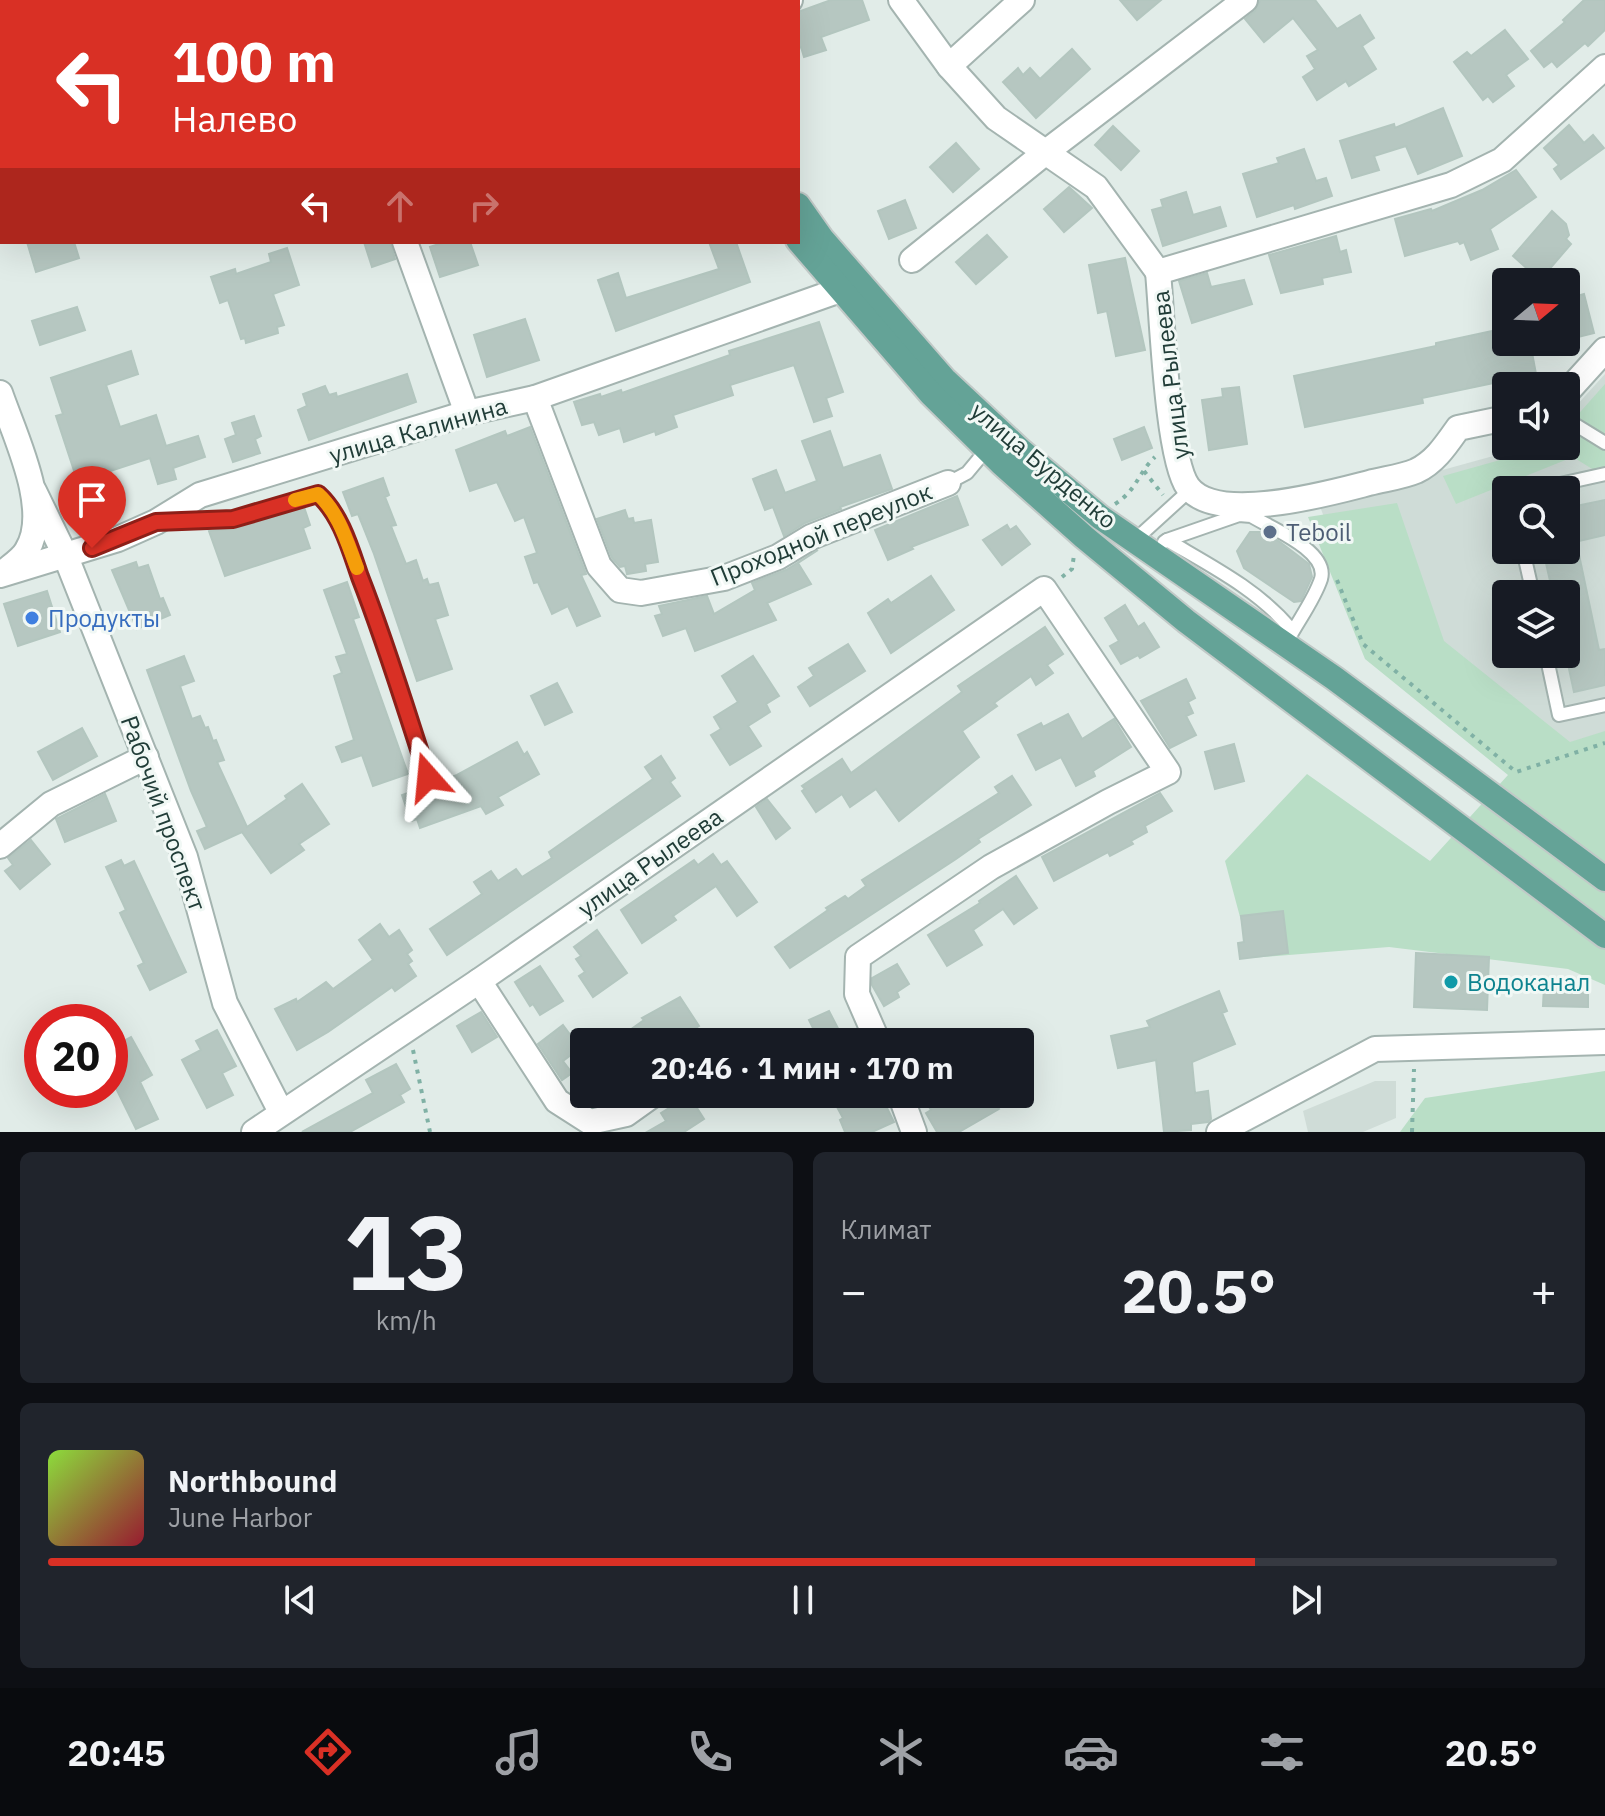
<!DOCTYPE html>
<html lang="ru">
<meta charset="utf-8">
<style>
:root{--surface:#171b24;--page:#20242c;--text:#f1f3f6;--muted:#9ea1a6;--line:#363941;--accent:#d93025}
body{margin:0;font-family:"IBM Plex Sans",sans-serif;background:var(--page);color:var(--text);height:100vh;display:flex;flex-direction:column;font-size:30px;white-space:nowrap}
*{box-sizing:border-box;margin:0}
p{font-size:26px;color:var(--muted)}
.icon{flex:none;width:44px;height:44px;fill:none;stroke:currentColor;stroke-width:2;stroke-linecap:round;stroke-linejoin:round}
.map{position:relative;height:1132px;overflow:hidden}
.details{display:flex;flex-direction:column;gap:20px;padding:20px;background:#0d0f14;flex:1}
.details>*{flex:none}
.guide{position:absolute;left:0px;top:0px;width:800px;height:244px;box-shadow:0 8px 32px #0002;background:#d93025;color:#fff;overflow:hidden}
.needle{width:52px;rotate:71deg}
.fabs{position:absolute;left:1492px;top:268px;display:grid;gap:16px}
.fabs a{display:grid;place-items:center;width:88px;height:88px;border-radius:8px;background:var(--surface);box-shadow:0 8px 32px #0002;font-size:40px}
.speed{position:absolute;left:24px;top:1004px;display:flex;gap:16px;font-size:40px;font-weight:700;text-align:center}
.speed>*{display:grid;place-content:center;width:104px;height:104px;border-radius:50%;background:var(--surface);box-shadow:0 8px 32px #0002;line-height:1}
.speed .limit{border:12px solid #d22;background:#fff;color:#111}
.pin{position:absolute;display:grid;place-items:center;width:68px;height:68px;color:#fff;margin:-82px -34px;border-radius:50% 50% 50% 0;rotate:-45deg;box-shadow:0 0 8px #0007}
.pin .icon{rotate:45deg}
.me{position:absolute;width:88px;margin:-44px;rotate:342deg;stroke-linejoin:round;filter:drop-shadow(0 0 6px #0008)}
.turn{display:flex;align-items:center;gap:28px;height:168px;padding:0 40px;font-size:36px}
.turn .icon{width:104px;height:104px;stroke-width:2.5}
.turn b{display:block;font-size:56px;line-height:68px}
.lanes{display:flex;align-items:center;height:76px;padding:0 40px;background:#0003;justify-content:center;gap:40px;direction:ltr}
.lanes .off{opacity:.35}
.big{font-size:60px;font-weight:700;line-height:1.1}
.details .widget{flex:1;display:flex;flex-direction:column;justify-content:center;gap:12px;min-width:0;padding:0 28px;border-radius:12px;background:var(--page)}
.details .dial{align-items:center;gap:0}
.dial b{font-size:104px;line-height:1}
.song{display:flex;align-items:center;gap:24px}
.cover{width:96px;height:96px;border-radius:12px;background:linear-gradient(135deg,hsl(90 70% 55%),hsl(350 70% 35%))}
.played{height:8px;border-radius:4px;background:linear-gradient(90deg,var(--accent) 80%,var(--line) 80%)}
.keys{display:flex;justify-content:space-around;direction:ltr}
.heat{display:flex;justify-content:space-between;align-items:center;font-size:44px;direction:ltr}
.details .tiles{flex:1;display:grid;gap:20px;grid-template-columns:1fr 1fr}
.widget:last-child{grid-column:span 2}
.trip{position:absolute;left:570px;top:1028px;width:464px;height:80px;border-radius:8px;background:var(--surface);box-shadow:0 8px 32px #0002;font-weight:700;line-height:80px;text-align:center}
.menu{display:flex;height:128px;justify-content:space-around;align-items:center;background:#090b0e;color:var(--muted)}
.menu .icon{width:56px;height:56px}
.menu .selected{color:var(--accent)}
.menu b{font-size:36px;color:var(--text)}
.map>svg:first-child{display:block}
.built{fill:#cfdcd7;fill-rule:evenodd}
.green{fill:#b9dec6}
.building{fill:#b6c7c1;stroke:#b3c6bf;stroke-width:2}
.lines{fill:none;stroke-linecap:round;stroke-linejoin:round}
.lane-casing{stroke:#a4b4b0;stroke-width:16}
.street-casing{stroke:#a4b4b0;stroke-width:28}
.primary-casing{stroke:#c1c9c7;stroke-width:28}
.path{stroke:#80b1a5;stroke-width:4;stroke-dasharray:4 6;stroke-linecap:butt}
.lane{stroke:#fff;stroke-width:12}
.street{stroke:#fff;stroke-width:24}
.primary{stroke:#64a397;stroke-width:24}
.route-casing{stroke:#8d1f18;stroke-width:20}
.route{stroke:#d93025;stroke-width:14}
.slow{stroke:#f59e0b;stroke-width:14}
.service-dot{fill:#5c6f8a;stroke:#f1f8f5;stroke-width:3}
.shop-dot{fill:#3f7fe0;stroke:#f1f8f5;stroke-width:3}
.culture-dot{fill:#0f9aa8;stroke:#f1f8f5;stroke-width:3}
.labels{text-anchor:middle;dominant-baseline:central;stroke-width:6;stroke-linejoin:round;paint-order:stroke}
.street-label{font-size:24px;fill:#213d38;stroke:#f1f8f5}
.service-label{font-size:24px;fill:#4e5e75;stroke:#f1f8f5;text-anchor:start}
.shop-label{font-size:24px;fill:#366cbe;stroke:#f1f8f5;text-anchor:start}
.culture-label{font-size:24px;fill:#0d838f;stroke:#f1f8f5;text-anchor:start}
</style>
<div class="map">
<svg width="1605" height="1132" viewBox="0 0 1605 1132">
<rect width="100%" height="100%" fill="#e1ece8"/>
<g class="built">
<path d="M1605,374V734L1521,760L1370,637L1319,504L1530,446H1566V417ZM1506,490H1566V550H1506ZM1506,594H1566V654H1506Z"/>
<polygon points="1375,1081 1396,1081 1396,1118 1363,1132 1308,1132 1303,1111"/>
</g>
<g class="green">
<polygon points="1605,384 1605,477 1573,457 1456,504 1443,476 1550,446 1566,446 1566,428"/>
<polygon points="1397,503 1444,641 1570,742 1605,731 1605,985 1568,969 1389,947 1251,958 1225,861 1307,774 1430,861 1508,775 1365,659 1308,517"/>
<polygon points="1605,1071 1605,1132 1400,1132 1425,1098"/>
</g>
<g class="building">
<polygon points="831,0 862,0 869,20 821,37 826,50 804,57 801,47 798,48 798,12"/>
<polygon points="1120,0 1161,0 1137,20"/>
<polygon points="1260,0 1315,0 1337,29 1360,15 1374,38 1362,46 1376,69 1349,86 1346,81 1317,100 1303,77 1315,69 1307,56 1318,50 1293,18 1264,42 1245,19 1255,11"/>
<polygon points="1584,0 1605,0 1605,30 1588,46 1585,43 1557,67 1552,61 1544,67 1531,51 1565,22 1563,20"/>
<polygon points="1505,30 1528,59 1506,75 1514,86 1493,102 1488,96 1483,100 1454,62 1467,52 1471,56"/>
<polygon points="1072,49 1090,69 1036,118 1003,82 1018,68 1023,75 1030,68 1040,79"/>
<polygon points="1443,108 1462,156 1418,174 1406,146 1374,156 1379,170 1352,178 1340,141 1394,124 1395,128"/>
<polygon points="1569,125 1584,143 1593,135 1604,148 1561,179 1554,169 1559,165 1544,148"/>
<polygon points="1113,126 1139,151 1121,170 1095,145"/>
<polygon points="956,143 979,169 953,192 930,167"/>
<polygon points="1304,149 1316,181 1326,178 1332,196 1295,209 1294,205 1257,217 1243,174 1279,163 1277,158"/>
<polygon points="1516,170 1536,197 1490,229 1498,249 1471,260 1464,242 1460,244 1458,241 1405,256 1395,219 1431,209 1432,211 1482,190"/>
<polygon points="1069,187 1092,208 1064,232 1044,209"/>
<polygon points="1186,192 1193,215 1220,207 1226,226 1163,246 1152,210 1163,207 1161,200"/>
<polygon points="905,200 916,228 889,239 878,211"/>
<polygon points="1552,211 1566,224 1569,235 1566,239 1571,244 1540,280 1513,256"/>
<polygon points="987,235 1007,257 976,284 956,262"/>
<polygon points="1336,236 1340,252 1346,250 1351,272 1322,278 1323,284 1281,293 1269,255"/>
<polygon points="27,242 74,242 79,258 36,272"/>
<polygon points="364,242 390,242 395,259 372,267"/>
<polygon points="445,242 470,242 478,265 440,277 430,247"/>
<polygon points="709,242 736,242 750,282 616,331 598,280 618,273 626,298 719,269"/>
<polygon points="287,248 299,285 273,294 284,325 277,327 278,333 246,343 245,338 241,339 228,300 220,303 211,277 235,269 236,274 271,262 269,254"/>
<polygon points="1125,258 1145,350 1116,356 1107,311 1098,313 1089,265"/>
<polygon points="1207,273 1211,287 1244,280 1252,304 1192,323 1179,281"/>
<polygon points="1584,294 1594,333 1566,340 1566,299"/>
<polygon points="77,307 85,330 40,345 32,321"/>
<polygon points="525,319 539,360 487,377 474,335"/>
<polygon points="819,322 843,392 826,398 832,416 814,422 794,365 730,385 733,395 673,415 677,427 656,435 655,431 624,442 620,428 599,435 594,422 582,425 574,402 600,394 601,397 621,390 622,393 730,355 729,351"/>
<polygon points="1506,328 1506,342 1530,342 1536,374 1422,398 1423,403 1305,427 1294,376 1436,346 1436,343"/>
<polygon points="131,351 138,374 106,385 120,427 156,415 166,446 198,436 205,457 173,468 176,479 158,484 150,458 104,473 106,480 80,489 56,416 63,414 51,378"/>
<polygon points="407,374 416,402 309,440 298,410 307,406 303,394 325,386 329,395 336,393 337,397"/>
<polygon points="1239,387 1247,444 1209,450 1202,400 1223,397 1222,389"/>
<polygon points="254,416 261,436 255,439 260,453 233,462 225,439 236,435 232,423"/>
<polygon points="530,427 586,574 581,575 600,616 577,626 568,606 552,614 538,582 534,583 525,557 537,553 524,517 515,521 497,482 470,491 456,450 505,431 507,436"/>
<polygon points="1144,427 1152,448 1122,460 1114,439"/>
<polygon points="830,431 843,468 880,455 892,489 840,507 841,509 805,523 784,536 773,507 765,510 753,479 776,470 785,493 817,481 802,441"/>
<polygon points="383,478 389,495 385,497 396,525 391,526 406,564 416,560 423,581 427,579 429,585 438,583 448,615 435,619 452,669 417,681 374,554 358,514 352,516 343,492"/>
<polygon points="957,496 968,525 911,547 913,549 888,560 875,530"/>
<polygon points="1605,500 1605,535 1566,544 1566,508"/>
<polygon points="304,507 310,525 303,528 310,548 225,576 209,531 236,528"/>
<polygon points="625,510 628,519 633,518 634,523 651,520 658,562 645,564 646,571 627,574 625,566 620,567 612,558 597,519"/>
<polygon points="1007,525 1010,530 1016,526 1030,544 1002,565 983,540"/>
<polygon points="1250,532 1263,532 1280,542 1309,564 1312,577 1301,601 1294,602 1244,568 1237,551"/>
<polygon points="818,550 798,563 811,584 767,603 776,620 695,651 686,628 663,636 655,616 662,614 659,606 707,596 714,614 755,590 752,583 786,570"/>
<polygon points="1543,550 1578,550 1599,650 1605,649 1605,685 1574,692 1566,655 1566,594 1553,594"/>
<polygon points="136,562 138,568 148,565 160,599 163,598 170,615 137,629 112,570"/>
<polygon points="931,576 954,610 891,653 868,613 888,599 891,603"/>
<polygon points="347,582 359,617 353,619 408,774 373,786 362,755 342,762 336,747 354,740 334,676 342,673 336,657 347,654 324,590"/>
<polygon points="47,591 60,632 18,646 4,604"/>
<polygon points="1125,605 1138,627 1144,623 1159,647 1140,658 1138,655 1121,664 1110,646 1119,641 1105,618"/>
<polygon points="1045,627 1063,654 1047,665 1053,673 1036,685 1031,676 994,703 997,706 962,731 979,757 899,821 876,789 850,807 842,794 816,812 802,791 805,789 802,786 842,759 851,773 962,692 958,686"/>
<polygon points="848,644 865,671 810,706 798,687 814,676 809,668"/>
<polygon points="184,656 194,681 180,686 192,719 200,716 205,728 208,727 213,741 216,740 224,760 217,762 247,827 287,799 285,796 302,784 329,824 299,844 304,850 271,873 242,832 205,849 197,831 207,827 191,791 147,670"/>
<polygon points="753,656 779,696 766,704 770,712 748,726 761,746 730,765 711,735 721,729 714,717 738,702 722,676"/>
<polygon points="1186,679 1195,698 1188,702 1193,713 1186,716 1196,735 1170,748 1141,701"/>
<polygon points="557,683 572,712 545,725 531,696"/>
<polygon points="1068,714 1082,739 1114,719 1131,747 1093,771 1095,776 1076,786 1061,757 1036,770 1018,735 1041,723 1043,727"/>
<polygon points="82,728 97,756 53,780 38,752"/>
<polygon points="517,742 524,755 527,752 539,774 498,797 503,805 486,814 481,806 420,828 417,819 411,821 402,795 457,775"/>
<polygon points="1234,744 1244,781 1215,789 1205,752"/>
<polygon points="661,756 675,778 670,782 680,796 447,955 430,929 482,894 474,882 491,871 498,881 516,869 522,877 552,858 549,852 653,779 645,767"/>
<polygon points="1012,776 1031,805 978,839 980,842 956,859 790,968 775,947 828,910 826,908 845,896 848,899 866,886 862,880 999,793 995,787"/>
<polygon points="1160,793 1172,811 1145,826 1147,832 1131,841 1133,844 1110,856 1108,852 1054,881 1042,857"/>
<polygon points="105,794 116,821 65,842 56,819"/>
<polygon points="767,799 790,828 776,839 756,807"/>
<polygon points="31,840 50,864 20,889 5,871 13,865 8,858"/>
<polygon points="713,854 721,865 727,861 757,902 737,916 716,886 673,916 676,920 642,943 621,910 694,860 698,865"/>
<polygon points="121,860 124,866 134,861 186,972 150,990 138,966 144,963 120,913 126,910 106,867"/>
<polygon points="1016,876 1037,908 1014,924 1003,909 973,930 982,945 947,966 928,935 980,903 979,901"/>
<polygon points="1283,911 1288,953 1240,959 1238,943 1244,942 1241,916"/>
<polygon points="380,924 389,937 399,930 412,950 407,954 412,961 408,964 416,976 395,991 392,987 328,1032 297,1050 275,1009 296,999 297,1002 326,982 333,989 373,960 359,940"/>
<polygon points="597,930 627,973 593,997 579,976 585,972 576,959 581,956 574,947"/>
<polygon points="1416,953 1489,957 1487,1010 1414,1007"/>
<polygon points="897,964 909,984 897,992 899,997 884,1006 872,985 872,978"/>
<polygon points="540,966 563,1001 540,1015 533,1004 530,1006 515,982"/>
<polygon points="1544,986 1588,988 1588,1007 1543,1006"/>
<polygon points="1219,991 1227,1011 1222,1013 1235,1044 1192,1062 1195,1093 1208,1091 1211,1119 1208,1122 1191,1124 1191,1130 1164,1132 1156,1060 1118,1068 1111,1036 1150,1027 1147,1021"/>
<polygon points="680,997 699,1026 674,1042 613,1042 644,1020 642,1018"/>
<polygon points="829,1011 845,1042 820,1042 809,1020"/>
<polygon points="481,1012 497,1037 472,1052 457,1026"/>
<polygon points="563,1025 580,1048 563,1061 572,1073 562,1080 538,1044"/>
<polygon points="217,1030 236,1066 222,1073 233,1095 207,1108 182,1060 201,1050 196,1041"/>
<polygon points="131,1037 152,1075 140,1082 158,1119 136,1129 110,1076 110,1048"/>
<polygon points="396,1064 410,1089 400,1095 404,1102 350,1132 302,1132 373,1093 366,1080"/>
<polygon points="681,1094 688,1094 704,1119 684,1132 647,1132 666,1121 661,1113 669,1108 666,1103"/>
<polygon points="830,1094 880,1094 894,1122 872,1132 845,1132 840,1120 843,1118"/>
<polygon points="921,1094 990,1094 999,1109 959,1132 937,1132 926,1113 931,1110"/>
</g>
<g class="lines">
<g class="lane-casing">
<g id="lane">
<polyline points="1566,419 1605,443"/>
<polyline points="948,483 967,473 987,449"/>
<polyline points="1533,490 1605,474"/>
<path d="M166,521L233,519L318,494C341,514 349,548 360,576C386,642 406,710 428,777"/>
<polyline points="1135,540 1190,490"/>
<path d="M1167,540L1239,515L1251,516C1271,528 1329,551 1321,579C1314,600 1298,621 1288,640"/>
<path d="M1164,542L1167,540C1211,566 1257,589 1290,628L1288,637"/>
<polyline points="1523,550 1533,594"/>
<polyline points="1546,654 1559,715 1605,705"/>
</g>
</g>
<g class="street-casing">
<g id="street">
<polyline points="321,0 322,2"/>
<polyline points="901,0 949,66 996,118 1096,187 1158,272"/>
<polyline points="784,2 790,0"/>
<polyline points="949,66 1022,0"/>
<polyline points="405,242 467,413"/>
<polyline points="912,260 1046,152 1245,0"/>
<path d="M1158,272C1162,314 1167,458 1188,487C1217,525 1330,493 1369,483C1384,479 1402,477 1416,471C1435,462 1446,445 1458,428L1506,418"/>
<polyline points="1158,272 1451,185 1502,160 1605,67"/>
<path d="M0,393C14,434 52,510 27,550C23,558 11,566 4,572"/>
<polyline points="1566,393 1605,350"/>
<polyline points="535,398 599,566 620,590 641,593 724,578 778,557 811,537 948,483"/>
<polyline points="34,491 66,557 185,857 225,1003 281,1112"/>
<polyline points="0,575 118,539 156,522 200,495 467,413 535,398 840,290"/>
<polyline points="0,846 51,804 146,757"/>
<polyline points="479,981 557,1101 590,1122 626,1114 654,1094"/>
<polyline points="900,1094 914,1132"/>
<polyline points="254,1132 479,981 1044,589 1168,772 1108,802 991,867 858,957 857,994 878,1042"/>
<polyline points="1219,1132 1375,1049 1605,1042"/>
</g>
</g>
<g class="primary-casing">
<g id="primary">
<polyline points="644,0 645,2"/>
<polyline points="669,0 670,2"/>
<polyline points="798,205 822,239 944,379 1020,450 1100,517 1334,678 1605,879"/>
<polyline points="798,240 931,394 1001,463 1084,537 1186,621 1605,936"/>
</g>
</g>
<g class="path">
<polyline points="609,0 610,2"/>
<polyline points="1144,471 1163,495"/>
<path d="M1115,504C1138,489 1137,474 1155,457"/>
<polyline points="1062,577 1072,569 1074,555"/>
<polyline points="1337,580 1363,644 1516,772 1605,743"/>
<polyline points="413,1050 430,1132"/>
<polyline points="1412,1132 1414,1069"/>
</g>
<use href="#lane" class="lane"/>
<use href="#street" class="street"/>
<use href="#primary" class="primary"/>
</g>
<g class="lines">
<g class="route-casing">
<path id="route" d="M92,548L156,522L233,519L318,494C341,515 350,548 360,577C386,643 406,710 428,777"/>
</g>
<use href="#route" class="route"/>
<path class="slow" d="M295,500L318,494C339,513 347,542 357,568"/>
</g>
<circle class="service-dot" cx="1270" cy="532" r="8"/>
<circle class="shop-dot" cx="32" cy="618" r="8"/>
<circle class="culture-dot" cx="1451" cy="982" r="8"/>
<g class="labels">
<g class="street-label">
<text transform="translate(1170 375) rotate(-97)">улица Рылеева</text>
<text transform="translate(418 430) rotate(-16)">улица Калинина</text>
<text transform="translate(1044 465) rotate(40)">улица Бурденко</text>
<text transform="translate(821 534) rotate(-22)">Проходной переулок</text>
<text transform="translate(164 813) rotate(70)">Рабочий проспект</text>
<text transform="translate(650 862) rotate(-35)">улица Рылеева</text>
</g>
<g class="service-label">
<text x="1286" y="532">Teboil</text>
</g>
<g class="shop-label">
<text x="48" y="618">Продукты</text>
</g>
<g class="culture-label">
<text x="1467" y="982">Водоканал</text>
</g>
</g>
</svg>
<div class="fabs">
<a><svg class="needle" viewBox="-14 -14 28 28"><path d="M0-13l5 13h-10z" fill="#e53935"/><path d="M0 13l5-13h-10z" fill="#9ea1a6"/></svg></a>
<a><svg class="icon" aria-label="sound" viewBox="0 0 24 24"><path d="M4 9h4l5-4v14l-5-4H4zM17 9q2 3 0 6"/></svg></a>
<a><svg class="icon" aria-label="search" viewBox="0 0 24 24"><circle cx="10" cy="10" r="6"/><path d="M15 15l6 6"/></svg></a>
<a><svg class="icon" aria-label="layers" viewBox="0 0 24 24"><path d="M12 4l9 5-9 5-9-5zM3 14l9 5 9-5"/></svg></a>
</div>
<div class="speed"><div class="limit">20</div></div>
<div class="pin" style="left:92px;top:548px;background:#d93025"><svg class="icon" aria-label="arrive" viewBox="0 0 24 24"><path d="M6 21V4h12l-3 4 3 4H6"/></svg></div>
<svg class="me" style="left:428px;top:777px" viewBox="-20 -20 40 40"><path d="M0-17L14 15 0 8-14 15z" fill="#d93025" stroke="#fff" stroke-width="4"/></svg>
<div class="trip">20:46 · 1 мин · 170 m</div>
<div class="guide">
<div class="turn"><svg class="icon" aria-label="left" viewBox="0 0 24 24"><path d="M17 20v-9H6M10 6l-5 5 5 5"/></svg><div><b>100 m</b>Налево</div></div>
<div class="lanes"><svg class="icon" aria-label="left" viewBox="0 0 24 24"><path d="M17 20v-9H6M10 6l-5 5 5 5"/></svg><svg class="icon off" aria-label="ahead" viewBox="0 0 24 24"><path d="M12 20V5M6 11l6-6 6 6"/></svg><svg class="icon off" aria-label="right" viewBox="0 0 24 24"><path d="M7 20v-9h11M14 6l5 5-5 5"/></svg></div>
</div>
</div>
<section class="details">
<div class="tiles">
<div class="widget dial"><b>13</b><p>km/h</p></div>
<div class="widget"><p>Климат</p>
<div class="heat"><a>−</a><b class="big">20.5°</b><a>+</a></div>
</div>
<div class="widget">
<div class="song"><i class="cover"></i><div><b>Northbound</b><p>June Harbor</p></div></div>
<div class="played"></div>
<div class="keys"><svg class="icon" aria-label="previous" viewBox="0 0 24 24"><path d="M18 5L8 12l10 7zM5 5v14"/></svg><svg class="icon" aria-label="pause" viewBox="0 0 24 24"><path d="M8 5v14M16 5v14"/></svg><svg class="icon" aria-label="next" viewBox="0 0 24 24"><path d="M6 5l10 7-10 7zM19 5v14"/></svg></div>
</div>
</div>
</section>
<nav class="menu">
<b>20:45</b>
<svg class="icon selected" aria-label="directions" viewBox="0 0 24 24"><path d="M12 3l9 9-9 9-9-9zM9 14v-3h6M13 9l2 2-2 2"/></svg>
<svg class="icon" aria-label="music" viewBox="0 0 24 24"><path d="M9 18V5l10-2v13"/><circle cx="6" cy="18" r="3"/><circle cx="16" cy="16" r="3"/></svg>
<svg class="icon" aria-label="phone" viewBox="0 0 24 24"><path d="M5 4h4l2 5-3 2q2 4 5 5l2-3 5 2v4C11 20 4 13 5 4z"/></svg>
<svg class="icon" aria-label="climate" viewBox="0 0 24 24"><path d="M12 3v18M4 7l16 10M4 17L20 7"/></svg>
<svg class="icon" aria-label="car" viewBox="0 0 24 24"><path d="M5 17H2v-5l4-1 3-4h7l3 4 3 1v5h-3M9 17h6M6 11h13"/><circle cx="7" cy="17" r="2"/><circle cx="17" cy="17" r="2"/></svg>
<svg class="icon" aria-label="filters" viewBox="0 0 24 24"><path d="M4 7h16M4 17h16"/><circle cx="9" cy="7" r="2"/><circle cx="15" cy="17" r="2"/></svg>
<b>20.5°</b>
</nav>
